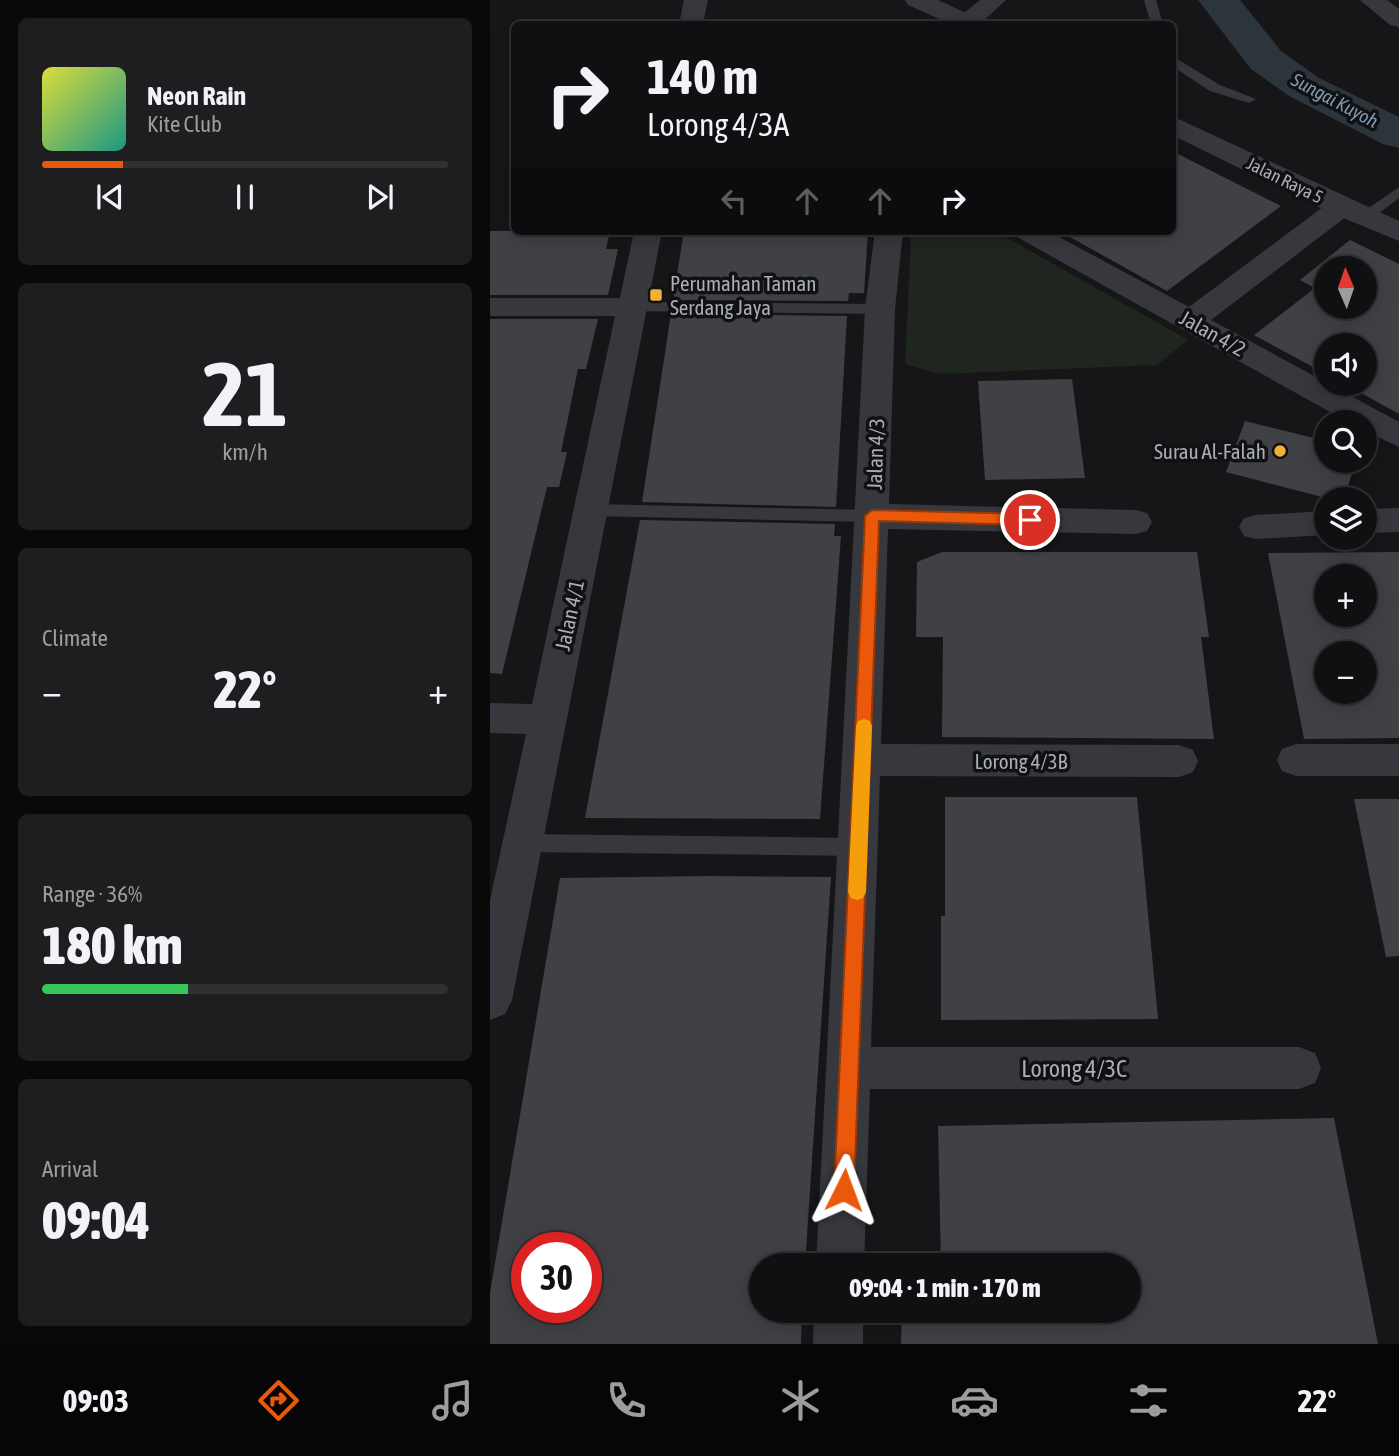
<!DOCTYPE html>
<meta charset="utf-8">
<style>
:root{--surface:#101012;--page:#1e1e20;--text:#f1f3f6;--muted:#9c9d9f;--line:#303032;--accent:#ea580c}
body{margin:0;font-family:"Asap Condensed",sans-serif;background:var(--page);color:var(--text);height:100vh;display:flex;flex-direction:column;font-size:26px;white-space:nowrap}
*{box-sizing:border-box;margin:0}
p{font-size:23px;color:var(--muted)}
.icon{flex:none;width:38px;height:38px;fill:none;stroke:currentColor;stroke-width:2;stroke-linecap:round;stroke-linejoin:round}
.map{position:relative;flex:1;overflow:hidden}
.side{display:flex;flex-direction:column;gap:18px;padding:18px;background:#09090a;width:490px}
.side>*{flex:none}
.banner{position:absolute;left:21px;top:21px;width:665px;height:214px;border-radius:10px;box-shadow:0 4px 18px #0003,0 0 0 2px var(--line);background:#101012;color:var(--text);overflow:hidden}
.needle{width:46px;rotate:358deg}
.buttons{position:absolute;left:824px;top:256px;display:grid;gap:14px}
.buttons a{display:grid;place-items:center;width:63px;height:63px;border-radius:50%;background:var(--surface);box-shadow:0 4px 18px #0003,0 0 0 2px var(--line);font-size:35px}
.speed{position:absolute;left:21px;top:1232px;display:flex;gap:14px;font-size:35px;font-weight:700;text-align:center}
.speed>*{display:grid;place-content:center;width:91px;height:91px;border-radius:50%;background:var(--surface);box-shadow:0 4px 18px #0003,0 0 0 2px var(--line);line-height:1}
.speed .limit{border:10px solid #d22;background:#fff;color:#111}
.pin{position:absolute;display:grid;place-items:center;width:60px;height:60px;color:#fff;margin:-30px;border:4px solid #fff;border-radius:50%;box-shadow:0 2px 7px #0007}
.me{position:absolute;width:77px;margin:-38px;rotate:3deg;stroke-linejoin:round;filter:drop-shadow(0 0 5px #0008)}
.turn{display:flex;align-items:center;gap:24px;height:147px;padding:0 21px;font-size:32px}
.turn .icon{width:91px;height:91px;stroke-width:2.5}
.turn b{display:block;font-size:49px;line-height:60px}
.lanes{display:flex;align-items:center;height:66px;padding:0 21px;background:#0003;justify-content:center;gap:35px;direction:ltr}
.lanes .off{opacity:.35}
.big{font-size:52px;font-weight:800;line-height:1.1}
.side .card{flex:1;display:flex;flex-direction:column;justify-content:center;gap:10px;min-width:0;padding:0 24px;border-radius:10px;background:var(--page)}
.side .dial{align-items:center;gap:0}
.dial b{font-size:91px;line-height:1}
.song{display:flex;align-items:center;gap:21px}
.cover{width:84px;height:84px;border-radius:10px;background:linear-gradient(135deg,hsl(60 70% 55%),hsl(170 70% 35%))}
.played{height:7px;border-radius:4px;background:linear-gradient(90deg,var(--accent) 20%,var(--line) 20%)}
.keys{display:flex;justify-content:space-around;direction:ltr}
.heat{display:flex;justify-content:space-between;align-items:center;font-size:38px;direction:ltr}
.charge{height:10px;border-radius:5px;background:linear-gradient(90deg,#34c759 36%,var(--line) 0)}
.trip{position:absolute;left:259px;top:1253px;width:392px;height:70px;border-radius:35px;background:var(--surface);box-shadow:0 4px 18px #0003,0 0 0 2px var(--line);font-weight:800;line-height:70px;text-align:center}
.tab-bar{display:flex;height:112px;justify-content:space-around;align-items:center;background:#060607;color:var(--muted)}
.tab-bar .icon{width:49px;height:49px}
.tab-bar .selected{color:var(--accent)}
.tab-bar b{font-size:32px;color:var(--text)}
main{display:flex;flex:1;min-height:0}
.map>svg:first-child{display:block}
.green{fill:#1e261f}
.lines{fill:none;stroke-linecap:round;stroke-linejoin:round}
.river{fill:#2c353c;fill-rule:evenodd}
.building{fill:#404145;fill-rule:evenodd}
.service{fill:#37383d;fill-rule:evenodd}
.minor{fill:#37383d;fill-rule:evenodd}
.tertiary{fill:#37383d;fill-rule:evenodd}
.route{fill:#ea580c;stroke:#983908;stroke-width:2}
.slow{fill:#f59e0b}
.poi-dot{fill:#f2b134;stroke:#111113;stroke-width:2.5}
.labels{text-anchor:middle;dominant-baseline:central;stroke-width:7;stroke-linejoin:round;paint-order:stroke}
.far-street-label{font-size:18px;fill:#a8adb8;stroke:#111113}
.far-water-label{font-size:19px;font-style:italic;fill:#7f9bb3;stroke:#111113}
.poi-label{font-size:21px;fill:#a8adb8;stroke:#111113;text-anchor:start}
.street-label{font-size:21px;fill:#a8adb8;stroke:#111113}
.near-street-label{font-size:24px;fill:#a8adb8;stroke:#111113}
</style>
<main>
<section class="side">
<div class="card">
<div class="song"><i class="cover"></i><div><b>Neon Rain</b><p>Kite Club</p></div></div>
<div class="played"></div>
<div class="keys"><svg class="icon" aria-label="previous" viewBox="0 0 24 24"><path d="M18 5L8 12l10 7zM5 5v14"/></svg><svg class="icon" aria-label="pause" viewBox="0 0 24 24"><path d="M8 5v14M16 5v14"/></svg><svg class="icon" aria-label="next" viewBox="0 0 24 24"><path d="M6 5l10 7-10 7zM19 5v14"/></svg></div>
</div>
<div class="card dial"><b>21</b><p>km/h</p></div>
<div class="card"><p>Climate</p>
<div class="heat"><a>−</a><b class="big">22°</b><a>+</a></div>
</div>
<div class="card"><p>Range · 36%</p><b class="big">180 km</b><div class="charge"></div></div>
<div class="card"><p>Arrival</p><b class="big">09:04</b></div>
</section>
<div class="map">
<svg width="909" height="1344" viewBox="0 0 909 1344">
<rect width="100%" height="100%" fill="#161618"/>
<polygon class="green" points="426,231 505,231 698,340 667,365 450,374 415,364 421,236"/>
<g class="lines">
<polygon class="river" points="708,0 750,0 791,51 829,78 909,117 909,148 893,144 799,96 761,69"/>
</g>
<g class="building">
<polygon points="682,151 791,206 677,291 569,231 682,231"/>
<polygon points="0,231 120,231 116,249 128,249 118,295 0,295"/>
<polygon points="194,231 378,231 374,293 359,293 358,301 183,300"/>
<path d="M860,240L909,264V414L853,383H875V345H836V374L764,335L825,288L810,280ZM836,268H875V306H836Z"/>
<polygon points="181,314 357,316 346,507 152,502"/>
<polygon points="0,319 108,319 96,369 88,369 71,452 77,452 69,487 57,487 12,674 0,673"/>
<polygon points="582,379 595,478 495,480 488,381"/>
<polygon points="755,421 836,441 836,460 866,460 854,499 840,499 736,472"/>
<polygon points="150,520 345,524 344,536 351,536 330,819 95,818"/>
<polygon points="452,552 707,552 719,637 711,637 724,739 452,737 453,637 426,637 427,562"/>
<path d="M909,552V738L814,739L778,553ZM836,576H875V614H836ZM836,653H875V691H836Z"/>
<polygon points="455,797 647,797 668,1019 451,1020 451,916 455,916"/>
<polygon points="864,799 909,799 909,956 896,957"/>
<path d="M219,876L341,877L315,1265H271V1311H312L311,1344H0V1293L70,878ZM37,1248H96V1307H37Z"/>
<polygon points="844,1118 888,1344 411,1344 412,1311 639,1311 639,1265 451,1265 448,1126"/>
</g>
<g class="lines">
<g class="service">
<polygon points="654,0 666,0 673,24 661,24"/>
<polygon points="682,56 730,85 766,99 759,103 720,91 682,66"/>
<polygon points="909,187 909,198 880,220 870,220 868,217 870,214"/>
<polygon points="142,302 390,304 398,309 390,314 136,311 134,307"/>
<polygon points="101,504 382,510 388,511 391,516 388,521 382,522 101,516 95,514 92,510 95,506"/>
<polygon points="32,834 369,838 376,841 380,847 376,853 369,856 32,852 25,849 22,843 25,837"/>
</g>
<g class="minor">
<polygon points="194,0 218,0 213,24 189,24"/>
<polygon points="490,0 516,0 490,24 466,24 468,18"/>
<polygon points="870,0 897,0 909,9 909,27 900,25"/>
<polygon points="851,199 861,201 865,207 861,213 721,320 909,422 909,447 875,431 875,422 858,422 527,237 523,231 558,231 699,307 841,201"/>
<polygon points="144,231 172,231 22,1000 15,1014 0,1020 0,900 36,734 0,733 0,703 42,704 125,316 0,316 0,298 130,298"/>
<polygon points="385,231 413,231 405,309 399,504 645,510 657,513 662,522 657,531 645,534 398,529 391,744 689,745 703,750 708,761 703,772 689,777 390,776 381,1047 809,1047 825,1053 831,1068 825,1083 809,1089 380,1089 374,1265 326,1265 375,309"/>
<polygon points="909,508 909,532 875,533 875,509"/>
<polygon points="836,511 836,535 766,539 754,536 749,527 754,518 766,515"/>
<polygon points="806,744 909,744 909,776 806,776 792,771 787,760 792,749"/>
<polygon points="324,1311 373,1311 373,1344 323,1344"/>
</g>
<g class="tertiary">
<polygon points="415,0 448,0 489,19 493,24 460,24 418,5"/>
<polygon points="682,116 909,221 909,241 841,213 682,135"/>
</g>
</g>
<polygon class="route" points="382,510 540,514 547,520 540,525 389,521 364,1190 361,1197 354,1200 347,1197 344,1190 375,516"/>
<polygon class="slow" points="374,719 380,721 382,726 376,892 373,898 367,900 361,898 358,892 366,726 368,721"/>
<g class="poi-dot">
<rect x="159" y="288" width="14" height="14" rx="3.5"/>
<circle cx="790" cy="451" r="7"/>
</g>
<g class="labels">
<g class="far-street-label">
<text transform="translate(795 180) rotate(26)">Jalan Raya 5</text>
</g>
<g class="far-water-label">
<text transform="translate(845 100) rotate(28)">Sungai Kuyoh</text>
</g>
<g class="poi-label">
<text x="180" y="283">Perumahan Taman<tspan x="180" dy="24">Serdang Jaya</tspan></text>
<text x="776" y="451" text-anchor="end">Surau Al-Falah</text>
</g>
<g class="street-label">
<text transform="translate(723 333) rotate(29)">Jalan 4/2</text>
<text transform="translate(385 454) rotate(-88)">Jalan 4/3</text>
<text transform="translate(79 615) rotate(-78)">Jalan 4/1</text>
<text x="531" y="761">Lorong 4/3B</text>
</g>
<g class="near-street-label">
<text x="584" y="1068">Lorong 4/3C</text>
</g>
</g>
</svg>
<div class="buttons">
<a><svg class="needle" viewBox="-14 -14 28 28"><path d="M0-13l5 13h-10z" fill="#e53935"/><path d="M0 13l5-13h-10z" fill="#9c9d9f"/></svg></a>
<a><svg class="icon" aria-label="sound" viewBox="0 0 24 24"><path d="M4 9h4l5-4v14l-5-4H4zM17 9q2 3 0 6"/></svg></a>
<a><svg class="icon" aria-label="search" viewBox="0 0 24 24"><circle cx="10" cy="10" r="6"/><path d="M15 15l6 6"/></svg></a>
<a><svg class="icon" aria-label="layers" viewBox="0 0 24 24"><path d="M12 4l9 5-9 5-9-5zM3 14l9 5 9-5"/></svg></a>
<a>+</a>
<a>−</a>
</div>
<div class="speed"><div class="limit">30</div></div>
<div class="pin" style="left:540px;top:520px;background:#d93025"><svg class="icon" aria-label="arrive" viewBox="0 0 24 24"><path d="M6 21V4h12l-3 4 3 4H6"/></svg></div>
<svg class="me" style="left:354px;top:1190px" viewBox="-20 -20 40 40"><path d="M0-17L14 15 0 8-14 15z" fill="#ea580c" stroke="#fff" stroke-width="4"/></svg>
<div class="trip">09:04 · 1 min · 170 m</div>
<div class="banner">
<div class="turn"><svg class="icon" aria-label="right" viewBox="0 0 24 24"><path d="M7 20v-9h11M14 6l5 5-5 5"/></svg><div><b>140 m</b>Lorong 4/3A</div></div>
<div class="lanes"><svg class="icon off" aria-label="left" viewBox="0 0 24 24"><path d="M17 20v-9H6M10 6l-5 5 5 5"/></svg><svg class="icon off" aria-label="ahead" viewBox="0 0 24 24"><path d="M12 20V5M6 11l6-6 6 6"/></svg><svg class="icon off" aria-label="ahead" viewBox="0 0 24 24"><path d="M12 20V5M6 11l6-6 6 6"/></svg><svg class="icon" aria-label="right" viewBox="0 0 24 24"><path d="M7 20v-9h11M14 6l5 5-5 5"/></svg></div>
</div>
</div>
</main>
<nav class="tab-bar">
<b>09:03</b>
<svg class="icon selected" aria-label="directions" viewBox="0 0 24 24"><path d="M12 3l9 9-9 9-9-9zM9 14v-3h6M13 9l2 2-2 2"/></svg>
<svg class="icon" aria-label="music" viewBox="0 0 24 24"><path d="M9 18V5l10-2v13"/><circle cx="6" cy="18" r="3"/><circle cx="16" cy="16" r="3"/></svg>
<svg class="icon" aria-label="phone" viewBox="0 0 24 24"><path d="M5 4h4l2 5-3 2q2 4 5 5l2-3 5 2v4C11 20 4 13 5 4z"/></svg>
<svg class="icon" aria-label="climate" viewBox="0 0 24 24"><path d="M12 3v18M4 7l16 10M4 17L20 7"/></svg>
<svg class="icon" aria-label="car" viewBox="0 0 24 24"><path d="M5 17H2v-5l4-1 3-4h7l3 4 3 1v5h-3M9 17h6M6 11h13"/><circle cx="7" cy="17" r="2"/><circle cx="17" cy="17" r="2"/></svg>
<svg class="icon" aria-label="filters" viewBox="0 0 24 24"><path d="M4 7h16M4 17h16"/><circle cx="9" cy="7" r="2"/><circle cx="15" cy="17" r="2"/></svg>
<b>22°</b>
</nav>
